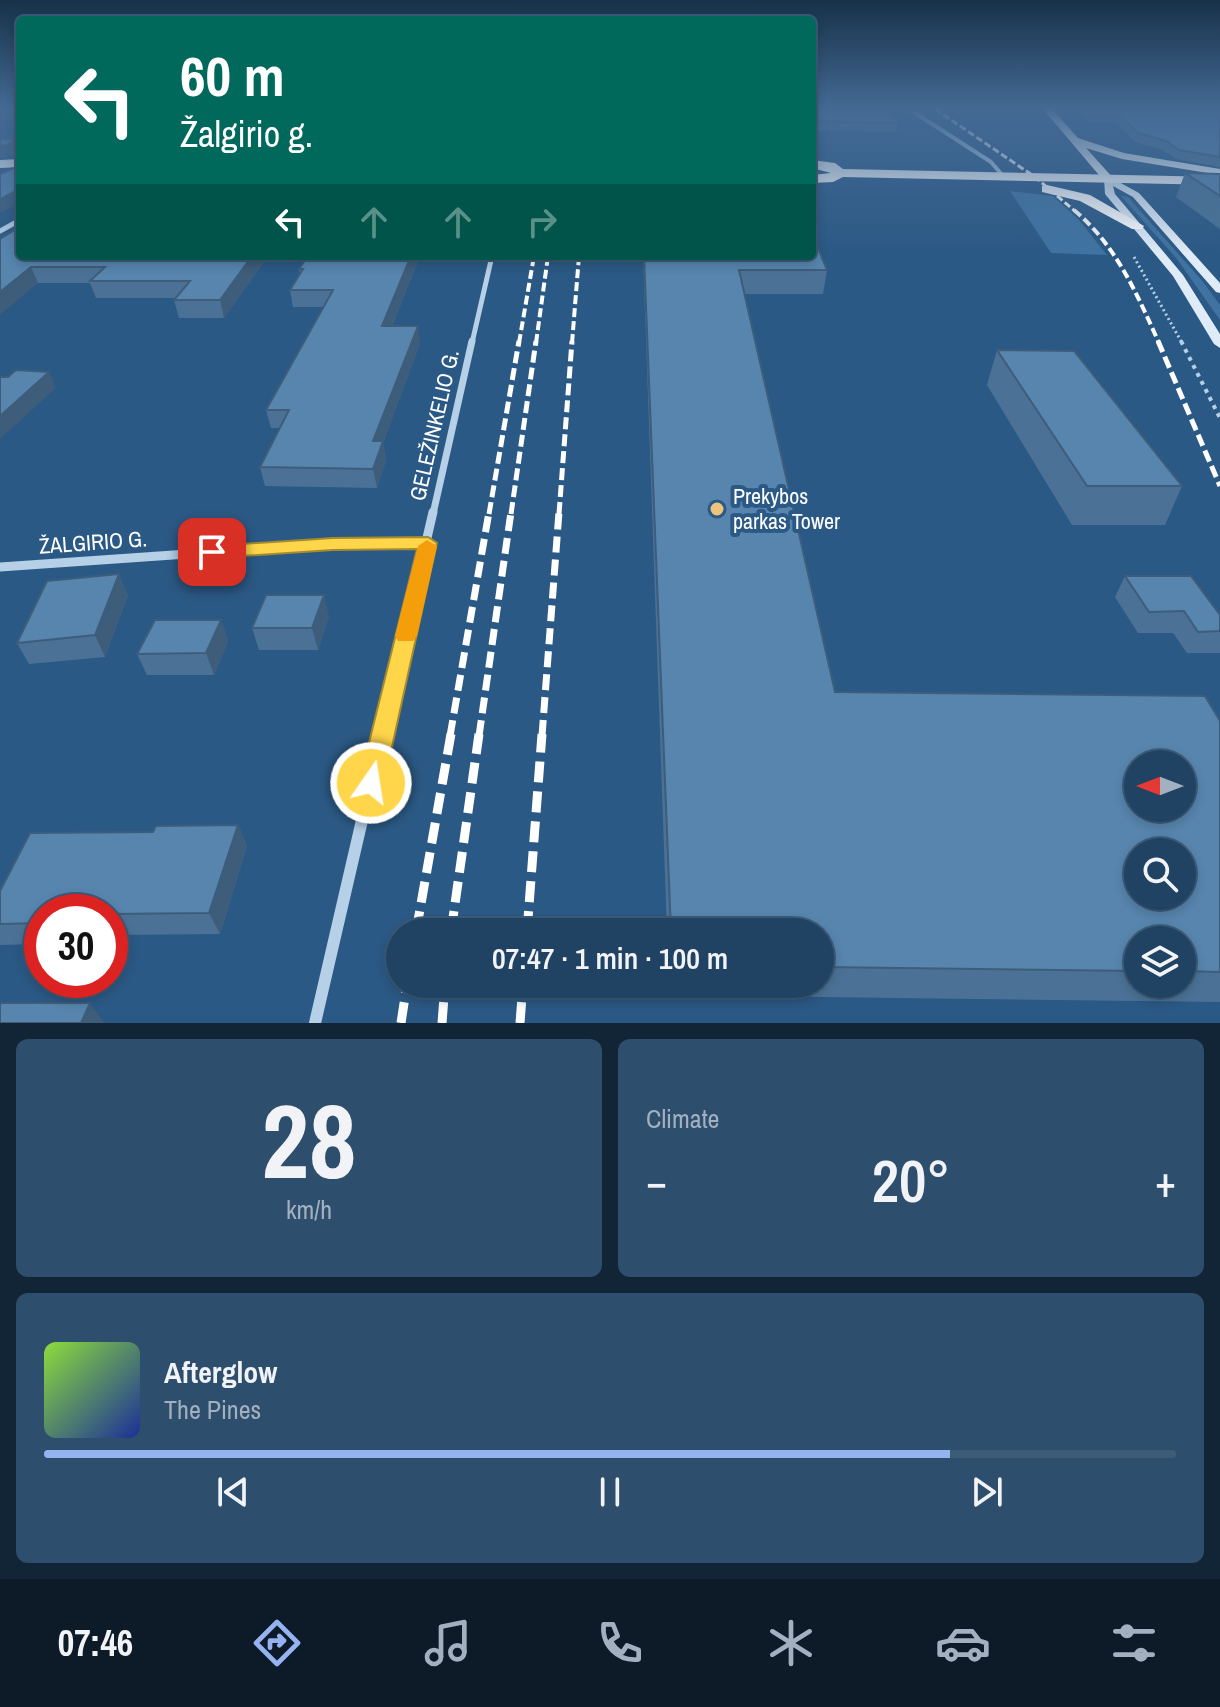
<!DOCTYPE html>
<meta charset="utf-8">
<style>
:root{--surface:#204364;--page:#2d4e6d;--text:#f1f3f6;--muted:#a2b0bf;--line:#3d5c78;--accent:#95b2f1}
body{margin:0;font-family:"Archivo Narrow",sans-serif;background:var(--page);color:var(--text);height:100vh;display:flex;flex-direction:column;font-size:30px;white-space:nowrap}
*{box-sizing:border-box;margin:0}
p{font-size:26px;color:var(--muted)}
.icon{flex:none;width:44px;height:44px;fill:none;stroke:currentColor;stroke-width:2;stroke-linecap:round;stroke-linejoin:round}
.map{position:relative;height:1023px;overflow:hidden}
.side{display:flex;flex-direction:column;gap:16px;padding:16px;background:#122537;flex:1}
.side>*{flex:none}
.banner{position:absolute;left:16px;top:16px;width:800px;height:244px;border-radius:8px;box-shadow:0 4px 12px #0003,0 0 0 2px var(--line);background:#00695c;color:#fff;overflow:hidden}
.needle{width:52px;rotate:270deg}
.buttons{position:absolute;left:1124px;top:750px;display:grid;gap:16px}
.buttons a{display:grid;place-items:center;width:72px;height:72px;border-radius:50%;background:var(--surface);box-shadow:0 4px 12px #0003,0 0 0 2px var(--line);font-size:40px}
.speed{position:absolute;left:24px;top:894px;display:flex;gap:16px;font-size:40px;font-weight:700;text-align:center}
.speed>*{display:grid;place-content:center;width:104px;height:104px;border-radius:50%;background:var(--surface);box-shadow:0 4px 12px #0003,0 0 0 2px var(--line);line-height:1}
.speed .limit{border:12px solid #d22;background:#fff;color:#111}
.pin{position:absolute;display:grid;place-items:center;width:68px;height:68px;color:#fff;margin:-34px;border-radius:16px;box-shadow:0 4px 12px #0006}
.me{position:absolute;width:88px;margin:-44px;rotate:13deg;stroke-linejoin:round;filter:drop-shadow(0 0 6px #0008)}
.turn{display:flex;align-items:center;gap:28px;height:168px;padding:0 32px;font-size:36px}
.turn .icon{width:104px;height:104px;stroke-width:2.5}
.turn b{display:block;font-size:56px;line-height:68px}
.lanes{display:flex;align-items:center;height:76px;padding:0 32px;background:#0003;justify-content:center;gap:40px;direction:ltr}
.lanes .off{opacity:.35}
.big{font-size:60px;font-weight:600;line-height:1.1}
.side .card{flex:1;display:flex;flex-direction:column;justify-content:center;gap:12px;min-width:0;padding:0 28px;border-radius:12px;background:var(--page)}
.side .dial{align-items:center;gap:0}
.dial b{font-size:104px;line-height:1}
.song{display:flex;align-items:center;gap:24px}
.cover{width:96px;height:96px;border-radius:12px;background:linear-gradient(135deg,hsl(90 70% 55%),hsl(230 70% 35%))}
.played{height:8px;border-radius:4px;background:linear-gradient(90deg,var(--accent) 80%,var(--line) 80%)}
.keys{display:flex;justify-content:space-around;direction:ltr}
.heat{display:flex;justify-content:space-between;align-items:center;font-size:44px;direction:ltr}
.side .tiles{flex:1;display:grid;gap:16px;grid-template-columns:1fr 1fr}
.card:last-child{grid-column:span 2}
.trip{position:absolute;left:386px;top:918px;width:448px;height:80px;border-radius:40px;background:var(--surface);box-shadow:0 4px 12px #0003,0 0 0 2px var(--line);font-weight:600;line-height:80px;text-align:center}
.menu{display:flex;height:128px;justify-content:space-around;align-items:center;background:#0d1b28;color:var(--muted)}
.menu .icon{width:56px;height:56px}
.menu .active{color:var(--accent)}
.menu b{font-size:36px;color:var(--text)}
.map>svg:first-child{display:block}
.green{fill:#4073a1}
.lines{fill:none;stroke-linecap:round;stroke-linejoin:round}
.path-far1{stroke:#b6d0e7;stroke-width:3;stroke-dasharray:2 3;stroke-linecap:butt}
.path{stroke:#b6d0e7;stroke-width:4;stroke-dasharray:4 5;stroke-linecap:butt}
.street-far4{stroke:#b6d0e7;stroke-width:4}
.street-far3{stroke:#b6d0e7;stroke-width:5}
.street-far2{stroke:#b6d0e7;stroke-width:7}
.street-far1{stroke:#b6d0e7;stroke-width:9}
.street{stroke:#b6d0e7;stroke-width:12}
.secondary{fill:#dfebf7;fill-rule:evenodd}
.primary{fill:#f7fafe;fill-rule:evenodd}
.highway{fill:#fff;fill-rule:evenodd}
.rail-far4{stroke:#fff;stroke-width:3;stroke-dasharray:7 3;stroke-linecap:butt}
.rail-far3{stroke:#fff;stroke-width:4;stroke-dasharray:9 4;stroke-linecap:butt}
.rail-far2{stroke:#fff;stroke-width:5;stroke-dasharray:12 5;stroke-linecap:butt}
.rail-far1{stroke:#fff;stroke-width:7;stroke-dasharray:16 7;stroke-linecap:butt}
.rail{stroke:#fff;stroke-width:9;stroke-dasharray:21 9;stroke-linecap:butt}
.wall{fill:#4b7296;fill-rule:evenodd}
.shaded-wall{fill:#3d5d7a}
.building{fill:#5785ae;stroke:#3d5d7a;stroke-width:2;fill-rule:evenodd}
.route{fill:#ffd54a;stroke:#a68a30;stroke-width:2}
.slow{fill:#f59e0b}
.poi-dot{fill:#edc47e;stroke:#2b5985;stroke-width:3}
.labels{text-anchor:middle;dominant-baseline:central;stroke-width:8;stroke-linejoin:round;paint-order:stroke}
.street-label{font-size:22px;fill:#fff;stroke:#2b5985}
.poi-label{font-size:22px;fill:#fff;stroke:#2b5985;text-anchor:start}
</style>
<div class="map">
<svg width="1220" height="1023" viewBox="0 0 1220 1023">
<rect width="100%" height="100%" fill="#2b5985"/>
<g class="green">
<polygon points="1010,191 1053,196 1079,220 1107,255 1051,253"/>
<polygon points="1121,196 1128,197 1204,283 1220,305 1220,320 1177,259"/>
</g>
<g class="lines">
<polyline class="path-far1" points="1134,257 1182,343"/>
<polyline class="path" points="1181,341 1220,418"/>
<polyline class="street-far4" points="909,109 991,162 1003,176"/>
<g class="street-far3">
<polyline points="0,231 20,220"/>
<polyline points="472,343 492,256"/>
</g>
<polyline class="street-far2" points="433,514 472,341"/>
<g class="street-far1">
<polyline points="0,567 333,544 428,543"/>
<polyline points="381,736 433,512"/>
</g>
<polyline class="street" points="315,1023 382,734"/>
<polygon class="secondary" points="1108,176 1139,193 1220,283 1220,293 1216,292 1133,197 1113,186 1115,194 1183,275 1220,334 1220,348 1214,344 1173,276 1105,194 1104,179"/>
<polygon class="primary" points="1043,109 1052,109 1078,138 1124,153 1220,169 1220,175 1122,159 1086,148 1114,179 1104,181"/>
<g class="highway">
<polygon points="20,159 20,167 0,168 0,160"/>
<polygon points="812,160 835,163 843,169 1220,177 1220,185 843,177 833,182 812,183 812,175 831,173 812,168"/>
<polygon points="1047,185 1090,195 1144,226 1142,229 1132,229 1080,201 1042,192 1042,186"/>
</g>
<polyline class="rail-far4" points="935,109 1035,177 1076,212"/>
<g class="rail-far3">
<path d="M1074,210C1116,245 1137,294 1159,343"/>
<polyline points="519,343 534,256"/>
<polyline points="536,343 548,256"/>
<polyline points="572,343 579,256"/>
</g>
<g class="rail-far2">
<polyline points="1158,341 1220,486"/>
<polyline points="489,514 519,341"/>
<polyline points="511,514 536,341"/>
<polyline points="559,514 572,341"/>
</g>
<g class="rail-far1">
<polyline points="450,736 489,512"/>
<polyline points="479,736 511,512"/>
<polyline points="542,736 559,512"/>
</g>
<g class="rail">
<polyline points="416,932 451,734"/>
<polyline points="451,932 479,734"/>
<polyline points="527,932 542,734"/>
<polyline points="401,1023 407,984"/>
<polyline points="442,1023 445,984"/>
<polyline points="520,1023 523,984"/>
</g>
</g>
<g class="wall">
<polygon points="812,109 898,123 896,132 812,130"/>
<polygon points="1075,109 1220,109 1220,167 1176,159 1163,150 1135,142 1116,122 1090,122"/>
<polygon points="1185,173 1220,174 1220,229 1176,197"/>
<polygon points="0,239 268,256 224,318 179,318 174,300 176,298 96,298 90,283 38,283"/>
<polygon points="308,256 420,256 392,326 420,343 383,443 386,460 377,488 265,486 260,467 280,428 271,428 266,410 324,307 293,307 290,290 300,274 299,269"/>
<path d="M643,256H812L827,270L823,294H744L835,692L1220,721V1002L670,995L669,984H820V932H667ZM1138,940H1182V984H1138Z"/>
<polygon points="997,350 1182,486 1165,525 1072,525 987,385"/>
<polygon points="1125,576 1220,615 1220,653 1187,653 1173,633 1138,633 1115,597"/>
<polygon points="128,595 105,657 29,664 17,643"/>
<polygon points="329,616 318,650 259,650 252,628"/>
<polygon points="221,620 228,641 214,675 147,675 137,654"/>
<polygon points="238,825 247,846 220,934 110,935 110,912 42,912 42,944 0,945 0,891 153,832"/>
</g>
<g class="shaded-wall">
<polygon points="0,109 19,109 0,121"/>
<polygon points="17,139 20,150 11,156 0,158 0,146"/>
<polygon points="20,189 20,203 0,213 0,199"/>
<polygon points="252,256 268,256 224,318 220,300"/>
<polygon points="411,256 420,256 385,343 382,326"/>
<polygon points="31,267 38,283 0,315 0,292"/>
<polygon points="418,326 420,343 383,443 386,460 377,488 373,469 373,441"/>
<polygon points="49,372 56,388 0,439 0,416"/>
<polygon points="119,574 128,595 105,657 95,635"/>
<polygon points="324,595 329,616 318,650 312,628"/>
<polygon points="221,620 228,641 214,675 206,653"/>
<polygon points="238,825 247,846 220,934 209,913"/>
<polygon points="90,1003 104,1023 81,1023"/>
</g>
<g class="building">
<polygon points="812,109 888,109 898,123 812,121"/>
<polygon points="1088,109 1220,109 1220,157 1179,150 1166,141 1138,133 1119,114 1093,114"/>
<polygon points="0,139 17,139 7,145 0,146"/>
<polygon points="14,168 20,179 20,189 0,199 0,174"/>
<polygon points="1185,173 1220,174 1220,196"/>
<polygon points="18,228 20,228 20,256 252,256 220,300 174,300 190,281 90,281 105,267 31,267 0,292 0,239"/>
<path d="M812,233L827,270H739L835,692L1205,696L1220,721V972L1182,971V940H1138V971L820,967V932H671L644,256H812ZM1138,764H1182V808H1138ZM1138,852H1182V896H1138Z"/>
<polygon points="308,256 411,256 382,326 418,326 373,441 383,441 373,469 260,467 289,410 266,410 333,290 290,290 303,269 299,269"/>
<polygon points="997,350 1074,351 1182,486 1087,486"/>
<polygon points="16,370 49,372 0,416 0,377 8,377"/>
<polygon points="119,574 95,635 17,643 47,581"/>
<polygon points="1125,576 1191,576 1220,615 1220,631 1198,632 1184,611 1149,612"/>
<polygon points="266,595 324,595 312,628 252,628"/>
<polygon points="155,620 221,620 206,653 137,654"/>
<polygon points="238,825 209,913 110,914 110,912 42,912 42,923 0,924 0,891 30,833 153,832 156,826"/>
<polygon points="1,1003 90,1003 81,1023 0,1023 0,1005"/>
</g>
<linearGradient id="sky" x2="0" y2="1"><stop stop-color="#183149"/><stop offset="0.43" stop-color="#446a94"/><stop offset="1" stop-color="#446a94" stop-opacity="0"/></linearGradient>
<rect width="1220" height="253" fill="url(#sky)"/>
<polygon class="route" points="428,537 437,543 384,783 380,790 371,793 363,790 359,783 417,549 333,550 212,558 202,552 212,546 333,538"/>
<polygon class="slow" points="427,540 437,546 417,636 413,641 398,641 395,636 418,546"/>
<circle class="poi-dot" cx="717" cy="509" r="8"/>
<g class="labels">
<g class="street-label">
<text transform="translate(434 425) rotate(-77)">GELEŽINKELIO G.</text>
<text transform="translate(93 542) rotate(-4)">ŽALGIRIO G.</text>
</g>
<g class="poi-label">
<text x="733" y="496">Prekybos<tspan x="733" dy="25">parkas Tower</tspan></text>
</g>
</g>
</svg>
<div class="buttons">
<a><svg class="needle" viewBox="-14 -14 28 28"><path d="M0-13l5 13h-10z" fill="#e53935"/><path d="M0 13l5-13h-10z" fill="#a2b0bf"/></svg></a>
<a><svg class="icon" aria-label="search" viewBox="0 0 24 24"><circle cx="10" cy="10" r="6"/><path d="M15 15l6 6"/></svg></a>
<a><svg class="icon" aria-label="layers" viewBox="0 0 24 24"><path d="M12 4l9 5-9 5-9-5zM3 14l9 5 9-5"/></svg></a>
</div>
<div class="speed"><div class="limit">30</div></div>
<div class="pin" style="left:212px;top:552px;background:#d93025"><svg class="icon" aria-label="arrive" viewBox="0 0 24 24"><path d="M6 21V4h12l-3 4 3 4H6"/></svg></div>
<svg class="me" style="left:371px;top:783px" viewBox="-20 -20 40 40"><circle r="17" fill="#ffd54a" stroke="#fff" stroke-width="3"/><path d="M0-11L8 9 0 5-8 9z" fill="#fff"/></svg>
<div class="trip">07:47 · 1 min · 100 m</div>
<div class="banner">
<div class="turn"><svg class="icon" aria-label="left" viewBox="0 0 24 24"><path d="M17 20v-9H6M10 6l-5 5 5 5"/></svg><div><b>60 m</b>Žalgirio g.</div></div>
<div class="lanes"><svg class="icon" aria-label="left" viewBox="0 0 24 24"><path d="M17 20v-9H6M10 6l-5 5 5 5"/></svg><svg class="icon off" aria-label="ahead" viewBox="0 0 24 24"><path d="M12 20V5M6 11l6-6 6 6"/></svg><svg class="icon off" aria-label="ahead" viewBox="0 0 24 24"><path d="M12 20V5M6 11l6-6 6 6"/></svg><svg class="icon off" aria-label="right" viewBox="0 0 24 24"><path d="M7 20v-9h11M14 6l5 5-5 5"/></svg></div>
</div>
</div>
<section class="side">
<div class="tiles">
<div class="card dial"><b>28</b><p>km/h</p></div>
<div class="card"><p>Climate</p>
<div class="heat"><a>−</a><b class="big">20°</b><a>+</a></div>
</div>
<div class="card">
<div class="song"><i class="cover"></i><div><b>Afterglow</b><p>The Pines</p></div></div>
<div class="played"></div>
<div class="keys"><svg class="icon" aria-label="previous" viewBox="0 0 24 24"><path d="M18 5L8 12l10 7zM5 5v14"/></svg><svg class="icon" aria-label="pause" viewBox="0 0 24 24"><path d="M8 5v14M16 5v14"/></svg><svg class="icon" aria-label="next" viewBox="0 0 24 24"><path d="M6 5l10 7-10 7zM19 5v14"/></svg></div>
</div>
</div>
</section>
<nav class="menu">
<b>07:46</b>
<svg class="icon active" aria-label="directions" viewBox="0 0 24 24"><path d="M12 3l9 9-9 9-9-9zM9 14v-3h6M13 9l2 2-2 2"/></svg>
<svg class="icon" aria-label="music" viewBox="0 0 24 24"><path d="M9 18V5l10-2v13"/><circle cx="6" cy="18" r="3"/><circle cx="16" cy="16" r="3"/></svg>
<svg class="icon" aria-label="phone" viewBox="0 0 24 24"><path d="M5 4h4l2 5-3 2q2 4 5 5l2-3 5 2v4C11 20 4 13 5 4z"/></svg>
<svg class="icon" aria-label="climate" viewBox="0 0 24 24"><path d="M12 3v18M4 7l16 10M4 17L20 7"/></svg>
<svg class="icon" aria-label="car" viewBox="0 0 24 24"><path d="M5 17H2v-5l4-1 3-4h7l3 4 3 1v5h-3M9 17h6M6 11h13"/><circle cx="7" cy="17" r="2"/><circle cx="17" cy="17" r="2"/></svg>
<svg class="icon" aria-label="filters" viewBox="0 0 24 24"><path d="M4 7h16M4 17h16"/><circle cx="9" cy="7" r="2"/><circle cx="15" cy="17" r="2"/></svg>
</nav>
